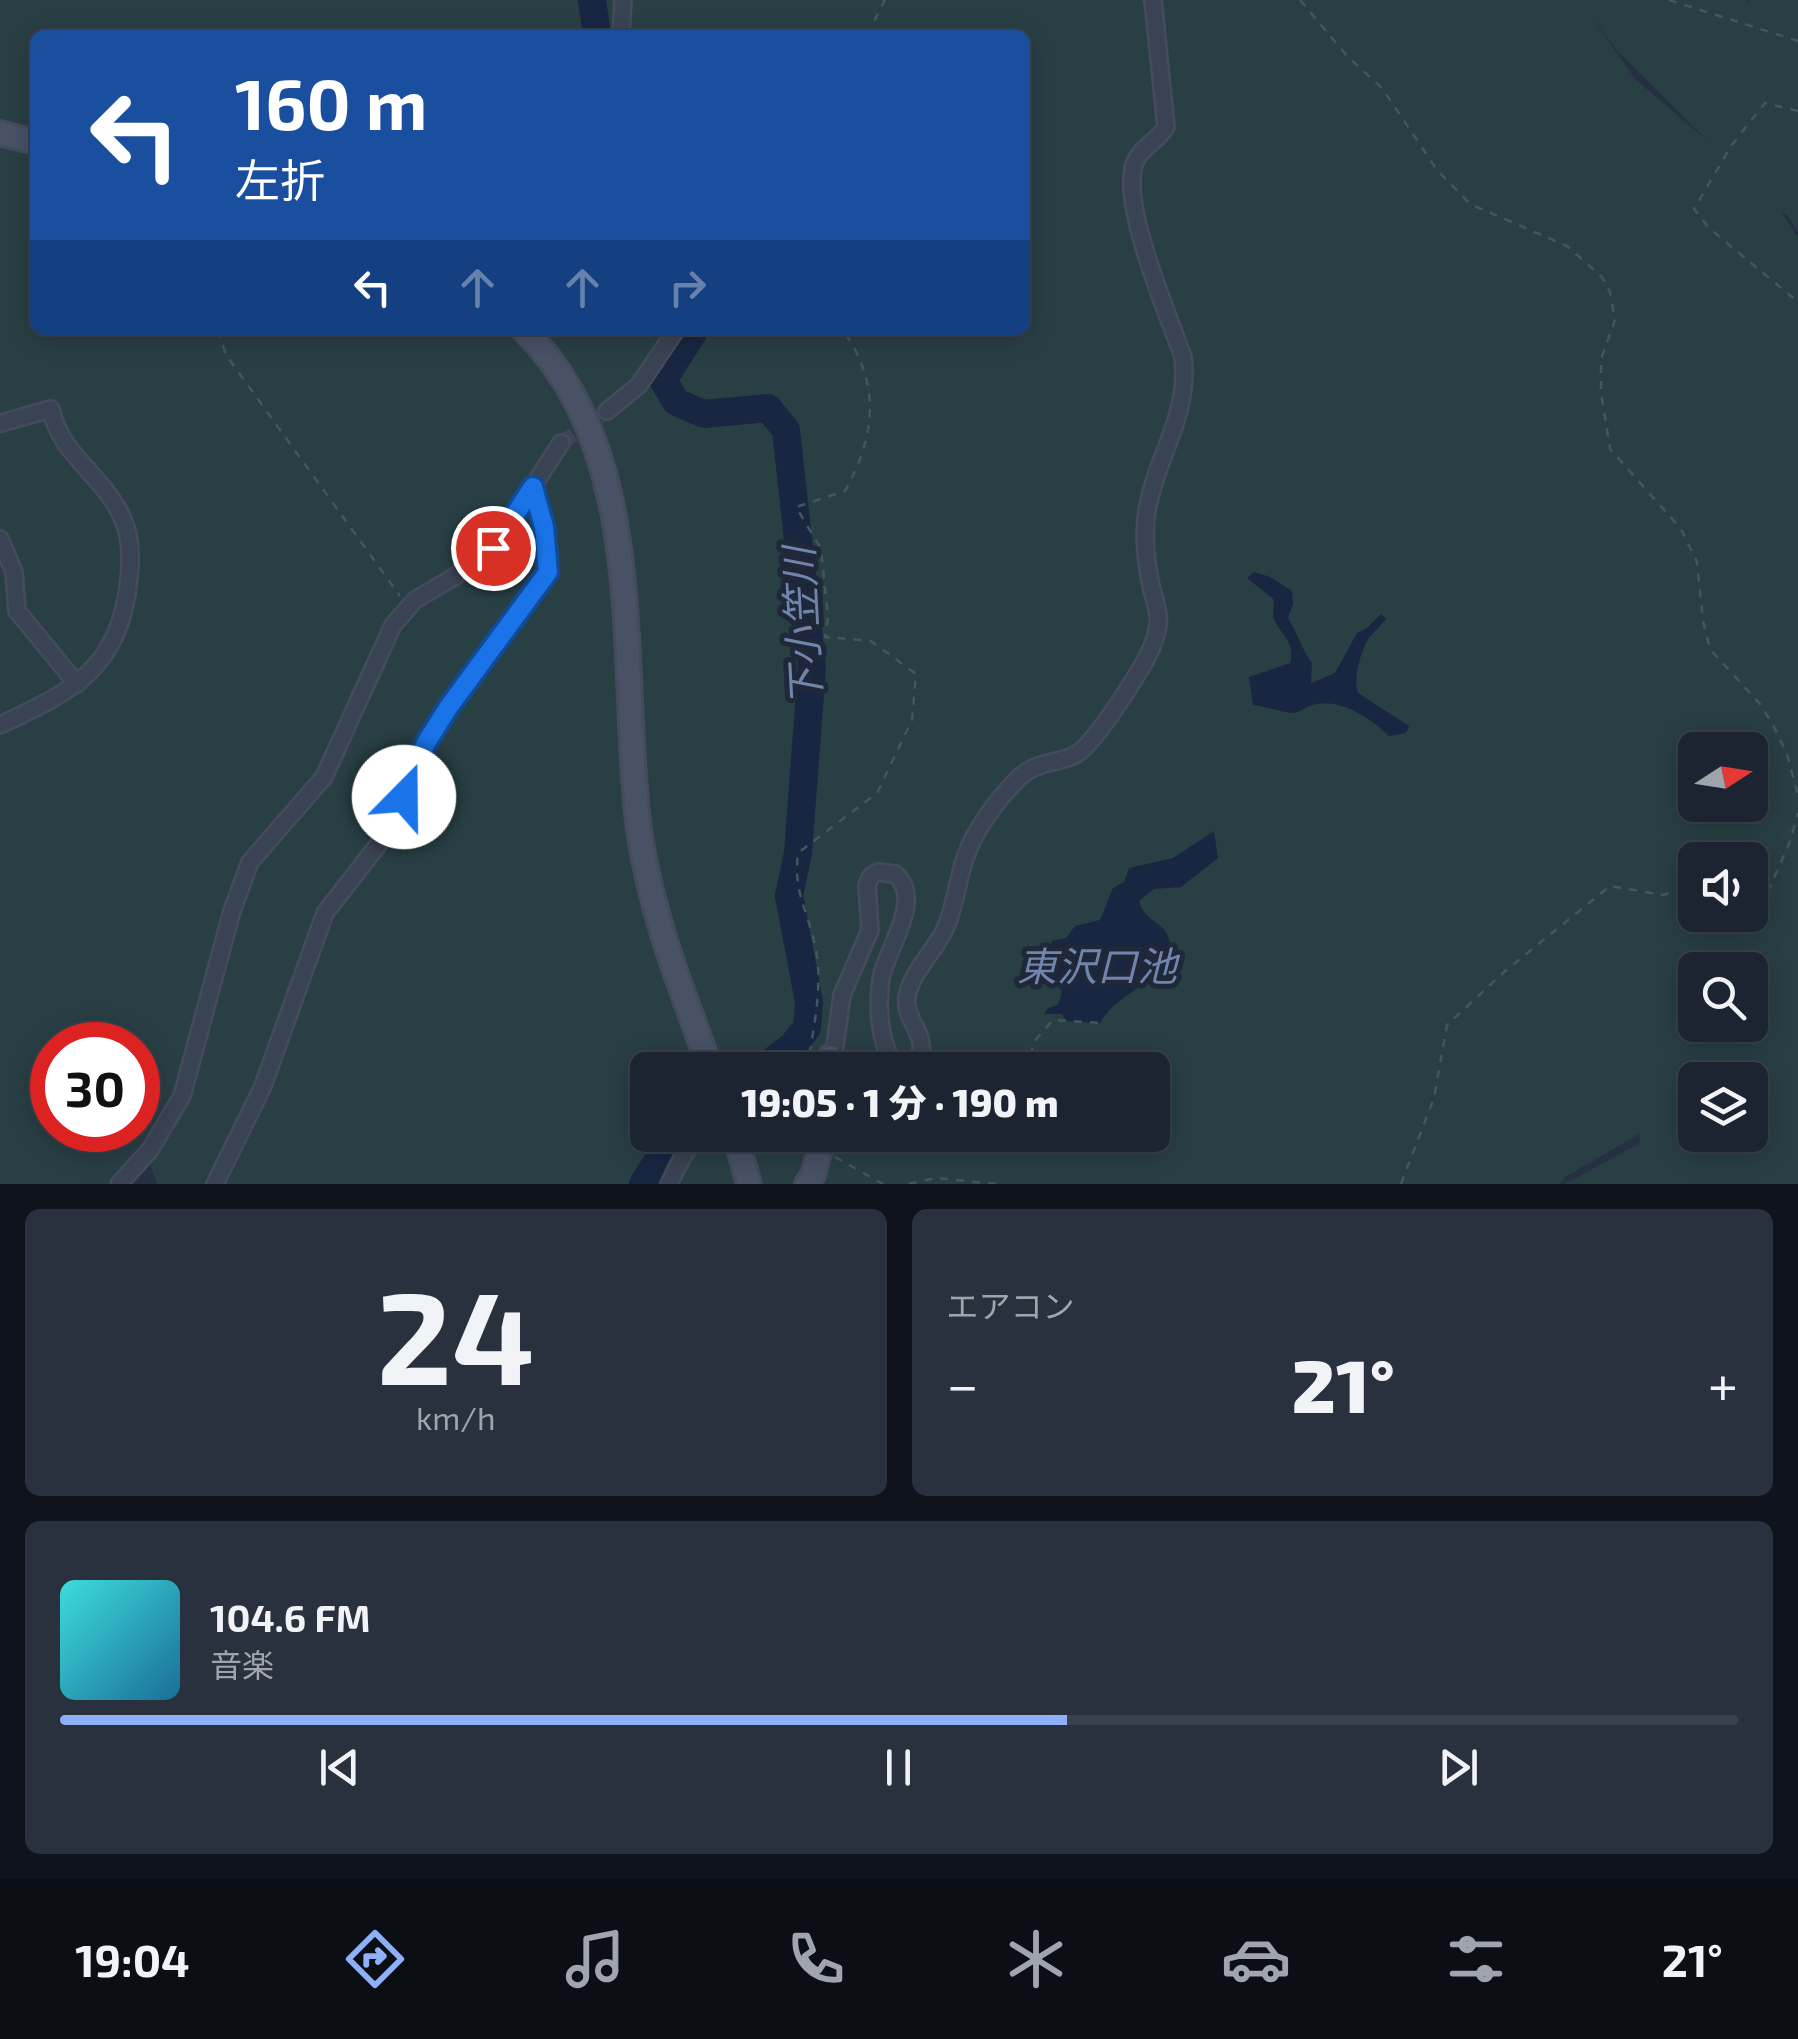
<!DOCTYPE html>
<html lang="ja">
<meta charset="utf-8">
<style>
:root{--surface:#1c2432;--page:#29303e;--text:#f1f3f6;--muted:#a0a4ac;--line:#3a414d;--accent:#8eb0fb}
body{margin:0;font-family:"Exo 2","Noto Sans JP",sans-serif;background:var(--page);color:var(--text);height:100vh;display:flex;flex-direction:column;font-size:38px;white-space:nowrap}
*{box-sizing:border-box;margin:0}
p{font-size:32px;color:var(--muted)}
.icon{flex:none;width:55px;height:55px;fill:none;stroke:currentColor;stroke-width:2;stroke-linecap:round;stroke-linejoin:round}
.map{position:relative;height:1184px;overflow:hidden}
.sheet{display:flex;flex-direction:column;gap:25px;padding:25px;background:#0f141c;flex:1}
.sheet>*{flex:none}
.hud{position:absolute;left:30px;top:30px;width:1000px;height:305px;border-radius:15px;box-shadow:0 5px 25px #0003,0 0 0 2px var(--line);background:#1a4fa0;color:#fff;overflow:hidden}
.needle{width:65px;rotate:78deg}
.fabs{position:absolute;left:1678px;top:732px;display:grid;gap:20px}
.fabs a{display:grid;place-items:center;width:90px;height:90px;border-radius:15px;background:var(--surface);box-shadow:0 5px 25px #0003,0 0 0 2px var(--line);font-size:50px}
.speed{position:absolute;left:30px;top:1022px;display:flex;gap:20px;font-size:50px;font-weight:700;text-align:center}
.speed>*{display:grid;place-content:center;width:130px;height:130px;border-radius:50%;background:var(--surface);box-shadow:0 5px 25px #0003,0 0 0 2px var(--line);line-height:1}
.speed .limit{border:15px solid #d22;background:#fff;color:#111}
.pin{position:absolute;display:grid;place-items:center;width:85px;height:85px;color:#fff;margin:-42px;border:5px solid #fff;border-radius:50%;box-shadow:0 2px 10px #0007}
.me{position:absolute;width:110px;margin:-55px;rotate:22deg;stroke-linejoin:round;filter:drop-shadow(0 0 8px #0008)}
.turn{display:flex;align-items:center;gap:35px;height:210px;padding:0 40px;font-size:45px}
.turn .icon{width:130px;height:130px;stroke-width:2.5}
.turn b{display:block;font-size:70px;line-height:85px}
.lanes{display:flex;align-items:center;height:95px;padding:0 40px;background:#0003;justify-content:center;gap:50px;direction:ltr}
.lanes .off{opacity:.35}
.big{font-size:75px;font-weight:800;line-height:1.1}
.sheet .card{flex:1;display:flex;flex-direction:column;justify-content:center;gap:15px;min-width:0;padding:0 35px;border-radius:15px;background:var(--page)}
.sheet .dial{align-items:center;gap:0}
.dial b{font-size:130px;line-height:1}
.song{display:flex;align-items:center;gap:30px}
.cover{width:120px;height:120px;border-radius:15px;background:linear-gradient(135deg,hsl(180 70% 55%),hsl(200 70% 35%))}
.played{height:10px;border-radius:5px;background:linear-gradient(90deg,var(--accent) 60%,var(--line) 60%)}
.keys{display:flex;justify-content:space-around;direction:ltr}
.heat{display:flex;justify-content:space-between;align-items:center;font-size:55px;direction:ltr}
.sheet .tiles{flex:1;display:grid;gap:25px;grid-template-columns:1fr 1fr}
.card:last-child{grid-column:span 2}
.trip{position:absolute;left:630px;top:1052px;width:540px;height:100px;border-radius:15px;background:var(--surface);box-shadow:0 5px 25px #0003,0 0 0 2px var(--line);font-weight:800;line-height:100px;text-align:center}
.menu{display:flex;height:160px;justify-content:space-around;align-items:center;background:#0b0e14;color:var(--muted)}
.menu .icon{width:70px;height:70px}
.menu .active{color:var(--accent)}
.menu b{font-size:45px;color:var(--text)}
.map>svg:first-child{display:block}
.green{fill:#283f44;fill-rule:evenodd}
.water{fill:#182642}
.lines{fill:none;stroke-linecap:round;stroke-linejoin:round}
.river{stroke:#182642;stroke-width:28}
.street-tunnel{stroke:#3c4558;stroke-width:15;stroke-dasharray:15 8;stroke-linecap:butt}
.street-casing{stroke:#444b5c;stroke-width:20}
.secondary-casing{stroke:#444b5c;stroke-width:28}
.path{stroke:#41585c;stroke-width:2.5;stroke-dasharray:8 8;stroke-linecap:butt}
.street{stroke:#3a4353;stroke-width:15}
.secondary{stroke:#485166;stroke-width:22}
.route-casing{stroke:#114b97;stroke-width:25}
.route{stroke:#1a73e8;stroke-width:18}
.labels{text-anchor:middle;dominant-baseline:central;stroke-width:10;stroke-linejoin:round;paint-order:stroke}
.water-label{font-size:40px;font-style:italic;fill:#7085ac;stroke:#1f2738}
</style>
<div class="map">
<svg width="1798" height="1184" viewBox="0 0 1798 1184">
<rect width="100%" height="100%" fill="#263043"/>
<path class="green" d="M0,0H1746L1749,5L1748,0H1798V232L1789,217L1781,211L1798,238V1184H1565L1640,1143L1639,1134L1565,1177L1560,1184H157L147,1155L112,1184H0ZM1588,11L1616,49L1710,143L1635,79ZM35,35H1025V330H35ZM1695,750H1750V805H1695ZM1695,860H1750V915H1695ZM1695,970H1750V1025H1695ZM52,1045H138V1130H52ZM648,1070H1152V1135H648ZM1695,1080H1750V1135H1695Z"/>
<g class="water">
<path d="M1254,572L1270,577L1292,591L1293,604L1288,618C1298,633 1301,649 1312,663L1311,683L1335,673L1357,633L1367,628L1381,614L1386,619C1380,627 1368,637 1365,645C1359,660 1353,678 1358,693L1409,726L1406,733L1389,736C1372,719 1342,699 1316,704C1309,705 1301,712 1293,713C1282,713 1266,706 1253,705L1249,677L1290,663C1296,641 1280,635 1273,617C1273,616 1274,601 1274,600L1247,578Z"/>
<path d="M1214,831L1218,858L1181,887L1154,889L1139,901C1148,931 1175,915 1170,964C1147,986 1117,995 1100,1023L1066,1021L1062,1014H1044L1048,1008L1058,1005L1062,991L1045,964L1052,941L1066,938L1075,926L1100,920L1113,888L1124,882L1129,868L1173,858Z"/>
</g>
<g class="lines">
<g class="river">
<polyline points="592,0 597,35"/>
<polyline points="695,330 663,380 676,402 704,414 768,408 786,430 812,667 798,853 789,896 809,1002 807,1028 793,1045 761,1070"/>
<polyline points="643,1184 670,1141 678,1135"/>
</g>
<polyline class="street-tunnel" points="561,443 607,411"/>
<g class="street-casing">
<g id="street">
<polyline points="621,35 623,0"/>
<polyline points="607,411 639,385 676,330"/>
<polyline points="0,539 14,572 17,611 77,684"/>
<path d="M0,725C75,690 120,668 129,578C132,550 130,528 115,504C94,470 59,450 51,409L1,423"/>
<path d="M827,1062L835,1046L842,995L870,930L867,885L871,876L878,872L895,874C925,899 886,949 881,979C877,1007 879,1033 890,1059L907,1064L921,1054C925,1032 904,1019 907,997C911,973 933,953 944,931C955,909 957,882 965,858C975,829 998,798 1020,777C1037,761 1056,764 1075,755C1094,746 1145,665 1153,644C1163,618 1157,610 1151,586C1146,562 1143,535 1147,511C1156,456 1190,416 1183,357C1168,314 1119,202 1135,162C1142,146 1158,141 1166,127L1153,0"/>
<polyline points="119,1184 150,1150 182,1096 232,911 250,862 324,777 393,625 415,600 454,577 493,548 561,443"/>
<polyline points="215,1184 263,1086 325,913 385,836 426,743 448,708 549,572 544,527 533,487"/>
<path d="M669,1184C679,1164 686,1142 709,1135"/>
</g>
</g>
<g class="secondary-casing">
<g id="secondary">
<polyline points="0,133 35,142"/>
<path d="M524,330C651,455 618,668 639,830C651,914 682,991 711,1070"/>
<polyline points="830,1057 830,1070"/>
<polyline points="735,1135 749,1184"/>
<polyline points="807,1184 813,1175 824,1135"/>
</g>
</g>
<g class="path">
<polyline points="1300,0 1347,56 1382,88 1437,170 1470,204 1567,246 1602,277 1610,292 1615,320 1601,359 1601,392 1610,449 1681,529 1697,562 1703,621 1710,649 1760,704 1775,729 1787,754 1798,796"/>
<polyline points="1669,0 1798,41"/>
<polyline points="867,35 885,0"/>
<polyline points="1798,111 1765,103 1731,146 1694,209 1709,228 1798,302"/>
<polyline points="218,330 226,355 400,596"/>
<polyline points="1750,887 1769,889 1789,844 1798,813"/>
<path d="M807,1070C813,1029 824,986 815,945C807,909 793,891 798,853L877,793L912,720L916,674L871,641L825,637L828,617L821,549L796,507L845,491C876,435 881,384 843,330"/>
<polyline points="1023,1070 1037,1038 1053,1020 1100,1023"/>
<polyline points="841,1148 875,1141 914,1148 958,1138 959,1135"/>
<polyline points="835,1157 883,1184"/>
<polyline points="909,1184 935,1178 996,1184"/>
<polyline points="1401,1184 1434,1098 1447,1025 1504,972 1610,886 1663,895 1695,885"/>
</g>
<use href="#street" class="street"/>
<use href="#secondary" class="secondary"/>
</g>
<g class="lines">
<g class="route-casing">
<polyline id="route" points="404,797 426,743 448,708 548,572 544,527 533,487 493,548"/>
</g>
<use href="#route" class="route"/>
</g>
<g class="labels">
<g class="water-label">
<text transform="translate(801 627) rotate(-93)">下小笠川</text>
<text x="1097" y="965">東沢口池</text>
</g>
</g>
</svg>
<div class="fabs">
<a><svg class="needle" viewBox="-14 -14 28 28"><path d="M0-13l5 13h-10z" fill="#e53935"/><path d="M0 13l5-13h-10z" fill="#a0a4ac"/></svg></a>
<a><svg class="icon" aria-label="sound" viewBox="0 0 24 24"><path d="M4 9h4l5-4v14l-5-4H4zM17 9q2 3 0 6"/></svg></a>
<a><svg class="icon" aria-label="search" viewBox="0 0 24 24"><circle cx="10" cy="10" r="6"/><path d="M15 15l6 6"/></svg></a>
<a><svg class="icon" aria-label="layers" viewBox="0 0 24 24"><path d="M12 4l9 5-9 5-9-5zM3 14l9 5 9-5"/></svg></a>
</div>
<div class="speed"><div class="limit">30</div></div>
<div class="pin" style="left:493px;top:548px;background:#d93025"><svg class="icon" aria-label="arrive" viewBox="0 0 24 24"><path d="M6 21V4h12l-3 4 3 4H6"/></svg></div>
<svg class="me" style="left:404px;top:797px" viewBox="-20 -20 40 40"><circle r="19" fill="#fff"/><path d="M0-13L10 11 0 6-10 11z" fill="#1a73e8"/></svg>
<div class="trip">19:05 · 1 分 · 190 m</div>
<div class="hud">
<div class="turn"><svg class="icon" aria-label="left" viewBox="0 0 24 24"><path d="M17 20v-9H6M10 6l-5 5 5 5"/></svg><div><b>160 m</b>左折</div></div>
<div class="lanes"><svg class="icon" aria-label="left" viewBox="0 0 24 24"><path d="M17 20v-9H6M10 6l-5 5 5 5"/></svg><svg class="icon off" aria-label="ahead" viewBox="0 0 24 24"><path d="M12 20V5M6 11l6-6 6 6"/></svg><svg class="icon off" aria-label="ahead" viewBox="0 0 24 24"><path d="M12 20V5M6 11l6-6 6 6"/></svg><svg class="icon off" aria-label="right" viewBox="0 0 24 24"><path d="M7 20v-9h11M14 6l5 5-5 5"/></svg></div>
</div>
</div>
<section class="sheet">
<div class="tiles">
<div class="card dial"><b>24</b><p>km/h</p></div>
<div class="card"><p>エアコン</p>
<div class="heat"><a>−</a><b class="big">21°</b><a>+</a></div>
</div>
<div class="card">
<div class="song"><i class="cover"></i><div><b>104.6 FM</b><p>音楽</p></div></div>
<div class="played"></div>
<div class="keys"><svg class="icon" aria-label="previous" viewBox="0 0 24 24"><path d="M18 5L8 12l10 7zM5 5v14"/></svg><svg class="icon" aria-label="pause" viewBox="0 0 24 24"><path d="M8 5v14M16 5v14"/></svg><svg class="icon" aria-label="next" viewBox="0 0 24 24"><path d="M6 5l10 7-10 7zM19 5v14"/></svg></div>
</div>
</div>
</section>
<nav class="menu">
<b>19:04</b>
<svg class="icon active" aria-label="directions" viewBox="0 0 24 24"><path d="M12 3l9 9-9 9-9-9zM9 14v-3h6M13 9l2 2-2 2"/></svg>
<svg class="icon" aria-label="music" viewBox="0 0 24 24"><path d="M9 18V5l10-2v13"/><circle cx="6" cy="18" r="3"/><circle cx="16" cy="16" r="3"/></svg>
<svg class="icon" aria-label="phone" viewBox="0 0 24 24"><path d="M5 4h4l2 5-3 2q2 4 5 5l2-3 5 2v4C11 20 4 13 5 4z"/></svg>
<svg class="icon" aria-label="climate" viewBox="0 0 24 24"><path d="M12 3v18M4 7l16 10M4 17L20 7"/></svg>
<svg class="icon" aria-label="car" viewBox="0 0 24 24"><path d="M5 17H2v-5l4-1 3-4h7l3 4 3 1v5h-3M9 17h6M6 11h13"/><circle cx="7" cy="17" r="2"/><circle cx="17" cy="17" r="2"/></svg>
<svg class="icon" aria-label="filters" viewBox="0 0 24 24"><path d="M4 7h16M4 17h16"/><circle cx="9" cy="7" r="2"/><circle cx="15" cy="17" r="2"/></svg>
<b>21°</b>
</nav>
